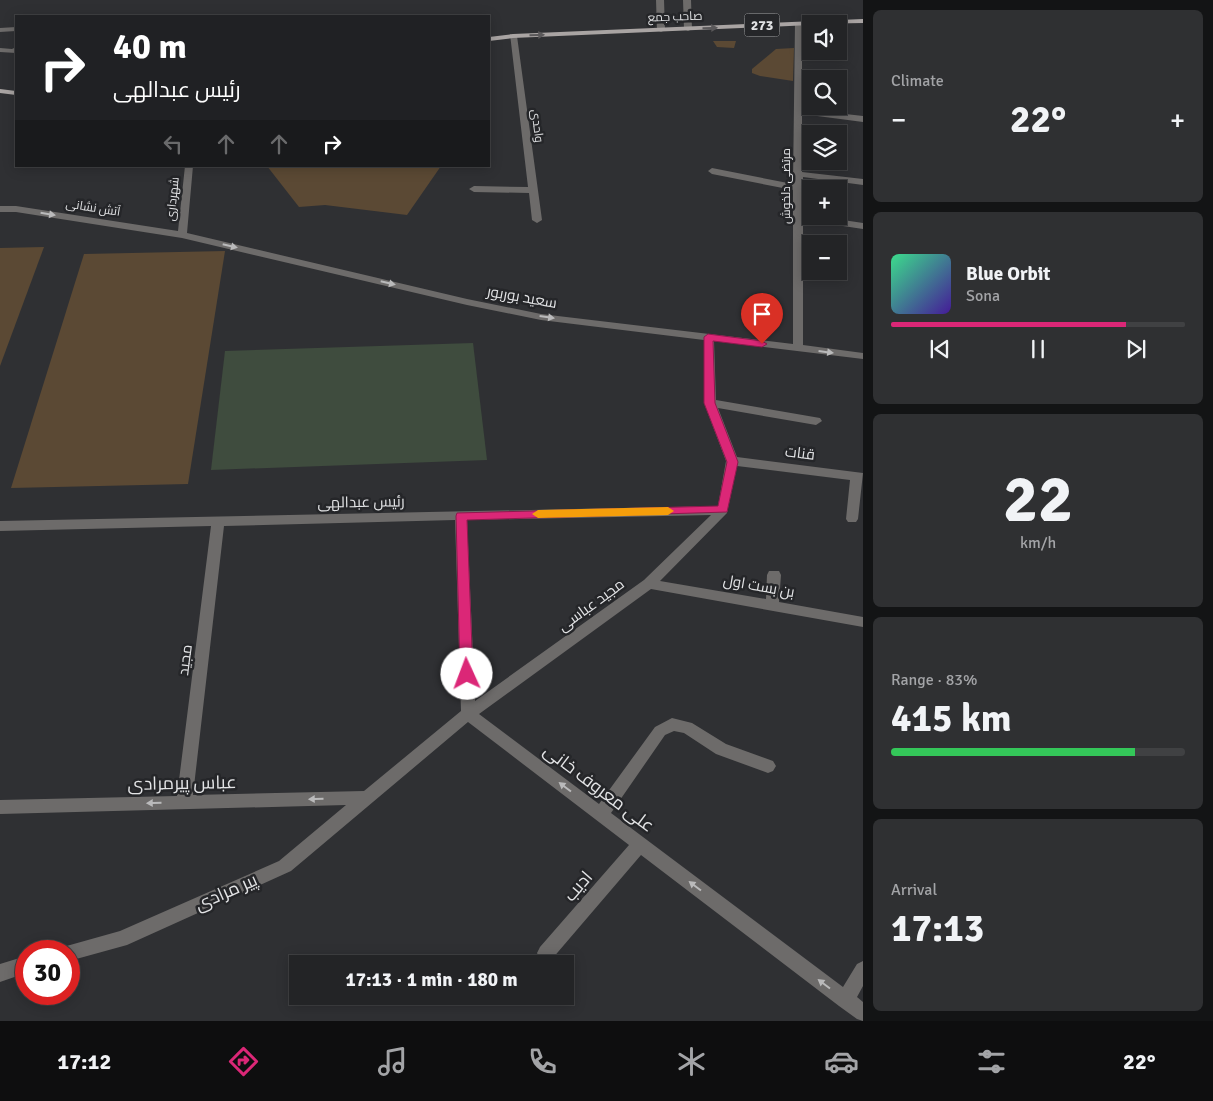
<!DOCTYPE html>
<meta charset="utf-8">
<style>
:root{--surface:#232426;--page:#2f3032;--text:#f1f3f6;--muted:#a3a4a7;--line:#404143;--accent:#db2777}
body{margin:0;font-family:Signika,Cairo,sans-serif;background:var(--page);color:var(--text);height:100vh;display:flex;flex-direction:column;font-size:19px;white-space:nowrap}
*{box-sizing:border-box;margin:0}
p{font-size:16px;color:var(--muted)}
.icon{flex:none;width:28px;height:28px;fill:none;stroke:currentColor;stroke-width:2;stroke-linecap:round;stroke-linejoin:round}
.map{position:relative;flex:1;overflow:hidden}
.panel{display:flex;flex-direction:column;gap:10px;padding:10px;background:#131415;width:350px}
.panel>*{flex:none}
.hud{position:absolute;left:15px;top:15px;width:475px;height:152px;border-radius:0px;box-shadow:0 2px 12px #0003,0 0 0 1px var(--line);background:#202124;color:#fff;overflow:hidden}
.controls{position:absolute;left:802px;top:15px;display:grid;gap:10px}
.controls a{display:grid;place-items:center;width:45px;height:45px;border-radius:0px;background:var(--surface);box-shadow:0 2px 12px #0003,0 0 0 1px var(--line);font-size:25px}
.speed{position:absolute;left:15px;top:940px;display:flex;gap:10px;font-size:25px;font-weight:700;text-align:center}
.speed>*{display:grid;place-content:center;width:65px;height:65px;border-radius:50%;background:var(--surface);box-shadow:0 2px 12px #0003,0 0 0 1px var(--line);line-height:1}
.speed .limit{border:8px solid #d22;background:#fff;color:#111}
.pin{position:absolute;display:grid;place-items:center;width:42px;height:42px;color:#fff;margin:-51px -21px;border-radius:50% 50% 50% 0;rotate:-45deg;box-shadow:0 0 5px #0007}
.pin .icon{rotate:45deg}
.me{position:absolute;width:55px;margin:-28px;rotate:358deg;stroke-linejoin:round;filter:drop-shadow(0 0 4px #0008)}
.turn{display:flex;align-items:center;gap:18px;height:105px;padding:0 15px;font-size:22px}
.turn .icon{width:65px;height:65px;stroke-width:2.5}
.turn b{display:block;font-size:35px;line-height:42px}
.lanes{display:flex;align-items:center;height:48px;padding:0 15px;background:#0003;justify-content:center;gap:25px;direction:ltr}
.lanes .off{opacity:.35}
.big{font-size:38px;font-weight:700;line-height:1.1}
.panel .widget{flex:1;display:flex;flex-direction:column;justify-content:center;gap:8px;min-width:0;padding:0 18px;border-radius:8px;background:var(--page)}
.panel .dial{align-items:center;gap:0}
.dial b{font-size:65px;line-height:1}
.song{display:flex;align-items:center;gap:15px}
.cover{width:60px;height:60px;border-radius:8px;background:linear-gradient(135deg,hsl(150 70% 55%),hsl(260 70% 35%))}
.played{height:5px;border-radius:2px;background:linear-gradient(90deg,var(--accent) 80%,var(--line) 80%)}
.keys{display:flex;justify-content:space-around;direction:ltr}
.heat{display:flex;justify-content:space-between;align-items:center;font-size:28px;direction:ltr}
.charge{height:8px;border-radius:4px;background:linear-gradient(90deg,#34c759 83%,var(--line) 0)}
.trip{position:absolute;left:289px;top:955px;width:285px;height:50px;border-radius:0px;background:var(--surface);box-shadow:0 2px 12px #0003,0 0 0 1px var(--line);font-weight:700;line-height:50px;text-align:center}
.tab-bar{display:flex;height:80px;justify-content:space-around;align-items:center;background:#0e0e0f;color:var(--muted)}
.tab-bar .icon{width:35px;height:35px}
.tab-bar .on{color:var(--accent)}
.tab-bar b{font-size:22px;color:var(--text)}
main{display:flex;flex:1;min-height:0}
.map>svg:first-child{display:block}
.green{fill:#3f4c3e}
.building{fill:#5b4934}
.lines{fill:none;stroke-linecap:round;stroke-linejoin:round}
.minor{fill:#6d6b6a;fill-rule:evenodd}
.major{fill:#a9a4a3;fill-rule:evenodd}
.oneway{fill:#5a585a}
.oneway2{fill:#bababb}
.route{fill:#db2777;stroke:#8e194d}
.slow{fill:#f59e0b}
.labels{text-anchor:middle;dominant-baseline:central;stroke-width:5;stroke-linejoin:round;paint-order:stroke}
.far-street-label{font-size:12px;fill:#e3e4e6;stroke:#252629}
.shield{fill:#252629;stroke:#aaabad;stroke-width:1}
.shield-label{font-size:14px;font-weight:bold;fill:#e3e4e6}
.street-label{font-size:15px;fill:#e3e4e6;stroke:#252629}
.near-street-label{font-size:18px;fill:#e3e4e6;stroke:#252629}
</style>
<main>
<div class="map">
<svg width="863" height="1021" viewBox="0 0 863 1021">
<rect width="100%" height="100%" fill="#2f3033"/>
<polygon class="green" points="473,343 487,460 211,470 225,351"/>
<g class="building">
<polygon points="713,41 736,41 734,48 717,47"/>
<polygon points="794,48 793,81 760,76 752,73 752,69 776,49"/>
<polygon points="267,166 441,166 407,215 325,205 299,207"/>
<polygon points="44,247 0,366 0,248"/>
<polygon points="225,251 188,484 11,488 84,254"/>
</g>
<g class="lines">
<g class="minor">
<polygon points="656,0 664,0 665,30 661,32 657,30"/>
<polygon points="683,0 691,0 692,29 688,31 684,29"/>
<path d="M795,22L802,24V109L863,116V122L802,114V172L863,179V185L803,177V214L863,223V229L803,220V345L863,353V359L714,341L716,400L820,418L822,421L816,425L718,408L737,457L863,473L858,519L856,522H848L846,519L850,480L737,466L727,513L660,581L766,599L767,575L769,571H779L781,575L779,602L863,617V627L651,589L479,714L599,804L655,727L672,718L692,723L726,744L773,761L776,766L773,771L768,773L716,754L684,733L674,731L665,735L611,813L843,987L857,964L863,961V986L857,997L863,1002V1021L857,1019L839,1006L641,855L552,959L546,961L540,959L537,953L540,947L629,845L468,722L291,871L127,945L69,961V951H61L63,947L120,931L279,861L346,805L0,814V800L177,796L211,526L0,531V521L718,506L726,461L704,403V340L541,320L467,305L182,238L16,212H0V206H16L178,231L185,166H193L187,233L467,299L541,314L793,344V190L712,174L708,171L712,168L793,184ZM711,515L644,580L475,701L467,520ZM455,520L461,711L364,791L193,795L224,526Z"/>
<polygon points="16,27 16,31 0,32 0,28"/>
<polygon points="510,34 517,36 542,220 537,223 532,220 529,193 474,192 469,189 474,186 528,187"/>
<polygon points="16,47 16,53 0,52 0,48 12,49"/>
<polygon points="26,956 26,973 0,982 0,964"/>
</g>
<g class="major">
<polygon points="863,19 863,23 811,24 811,25 513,38 489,41 489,37 513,34"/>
<polygon points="0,89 16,91 16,95 0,93"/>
</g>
</g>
<defs><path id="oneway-solid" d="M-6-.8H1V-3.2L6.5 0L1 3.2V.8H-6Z" transform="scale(1.25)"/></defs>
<g class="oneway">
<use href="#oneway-solid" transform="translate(710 28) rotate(-2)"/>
<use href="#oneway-solid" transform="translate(537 35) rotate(-2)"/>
</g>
<g class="oneway2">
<use href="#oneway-solid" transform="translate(48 214) rotate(9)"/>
<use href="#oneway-solid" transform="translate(230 246) rotate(13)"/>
<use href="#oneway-solid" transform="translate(388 283) rotate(13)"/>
<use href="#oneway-solid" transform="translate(547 317) rotate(8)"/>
<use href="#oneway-solid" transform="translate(826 352) rotate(7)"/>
<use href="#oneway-solid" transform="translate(565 787) rotate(-143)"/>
<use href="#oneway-solid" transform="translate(316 799) rotate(179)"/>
<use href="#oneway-solid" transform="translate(154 803) rotate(179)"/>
<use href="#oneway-solid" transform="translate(695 886) rotate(-143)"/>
<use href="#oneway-solid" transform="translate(824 984) rotate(-143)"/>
</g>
<polygon class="route" points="708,334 762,341 767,344 762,347 713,341 715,403 738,462 727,512 467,520 473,674 471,678 467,679 462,678 460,674 456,516 457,513 718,506 727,462 704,403 704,337"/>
<polygon class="slow" points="668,507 674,511 668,515 538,518 532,514 538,510"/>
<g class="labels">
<g class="far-street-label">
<text transform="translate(675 17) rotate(-2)">صاحب جمع</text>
<text transform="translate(537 126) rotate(83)">واحدی</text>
<text transform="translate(786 186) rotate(-90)">مرتضی دلخوش</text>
<text transform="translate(173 199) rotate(-84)">شهرداری</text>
<text transform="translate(93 208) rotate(9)">آتش نشانی</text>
</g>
<rect class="shield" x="744.5" y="13.5" width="35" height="23" rx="4"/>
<g class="shield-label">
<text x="762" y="25">273</text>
</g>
<g class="street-label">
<text transform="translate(522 297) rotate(10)">سعید بوربور</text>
<text transform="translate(800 453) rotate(7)">قنات</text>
<text transform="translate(361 502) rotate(-1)">رئیس عبدالهی</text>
<text transform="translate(759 586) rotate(10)">بن بست اول</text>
<text transform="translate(591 605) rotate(-36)">مجید عباسی</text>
<text transform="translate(185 660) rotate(-83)">مجید</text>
</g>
<g class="near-street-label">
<text transform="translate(182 783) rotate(-1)">عباس پیرمرادی</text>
<text transform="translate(599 788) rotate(37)">علی معروف خانی</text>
<text transform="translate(578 886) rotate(-49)">ادیب</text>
<text transform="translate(226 892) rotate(-24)">پیر مرادی</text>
</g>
</g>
</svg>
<div class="controls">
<a><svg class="icon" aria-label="sound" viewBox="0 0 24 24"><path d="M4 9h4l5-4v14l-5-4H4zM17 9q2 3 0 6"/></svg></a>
<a><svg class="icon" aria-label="search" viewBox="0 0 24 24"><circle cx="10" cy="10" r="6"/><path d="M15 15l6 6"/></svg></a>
<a><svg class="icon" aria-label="layers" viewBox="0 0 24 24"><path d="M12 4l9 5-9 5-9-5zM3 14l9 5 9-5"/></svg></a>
<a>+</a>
<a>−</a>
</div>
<div class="speed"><div class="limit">30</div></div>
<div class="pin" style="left:762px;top:344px;background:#d93025"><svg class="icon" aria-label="arrive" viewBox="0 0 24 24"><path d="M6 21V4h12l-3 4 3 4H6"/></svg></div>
<svg class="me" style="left:467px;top:674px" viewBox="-20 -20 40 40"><circle r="19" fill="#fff"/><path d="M0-13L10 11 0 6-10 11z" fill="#db2777"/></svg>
<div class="trip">17:13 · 1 min · 180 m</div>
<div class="hud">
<div class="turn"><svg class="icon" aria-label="right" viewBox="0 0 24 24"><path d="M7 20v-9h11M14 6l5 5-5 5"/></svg><div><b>40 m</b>رئیس عبدالهی</div></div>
<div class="lanes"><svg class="icon off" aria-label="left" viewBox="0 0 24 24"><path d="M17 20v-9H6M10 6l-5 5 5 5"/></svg><svg class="icon off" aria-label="ahead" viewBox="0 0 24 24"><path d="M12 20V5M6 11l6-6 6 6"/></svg><svg class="icon off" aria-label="ahead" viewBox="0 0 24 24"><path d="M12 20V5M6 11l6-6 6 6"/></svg><svg class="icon" aria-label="right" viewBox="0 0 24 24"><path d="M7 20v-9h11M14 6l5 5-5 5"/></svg></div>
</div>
</div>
<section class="panel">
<div class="widget"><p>Climate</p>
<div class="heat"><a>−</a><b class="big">22°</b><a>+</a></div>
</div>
<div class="widget">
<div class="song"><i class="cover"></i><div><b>Blue Orbit</b><p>Sona</p></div></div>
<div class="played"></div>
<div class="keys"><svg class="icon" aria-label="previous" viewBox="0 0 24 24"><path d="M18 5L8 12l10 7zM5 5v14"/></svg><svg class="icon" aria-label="pause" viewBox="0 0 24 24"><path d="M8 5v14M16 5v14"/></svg><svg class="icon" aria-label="next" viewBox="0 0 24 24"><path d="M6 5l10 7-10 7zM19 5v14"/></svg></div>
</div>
<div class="widget dial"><b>22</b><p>km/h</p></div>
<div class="widget"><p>Range · 83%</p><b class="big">415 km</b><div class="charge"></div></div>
<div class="widget"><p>Arrival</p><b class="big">17:13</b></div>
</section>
</main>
<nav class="tab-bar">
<b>17:12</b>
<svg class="icon on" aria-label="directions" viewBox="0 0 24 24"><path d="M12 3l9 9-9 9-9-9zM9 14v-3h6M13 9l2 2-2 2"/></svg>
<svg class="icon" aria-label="music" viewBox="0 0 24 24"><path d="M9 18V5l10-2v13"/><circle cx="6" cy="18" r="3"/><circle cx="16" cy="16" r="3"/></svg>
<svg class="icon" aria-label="phone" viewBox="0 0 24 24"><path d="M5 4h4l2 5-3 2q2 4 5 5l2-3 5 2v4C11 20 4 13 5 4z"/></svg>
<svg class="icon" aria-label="climate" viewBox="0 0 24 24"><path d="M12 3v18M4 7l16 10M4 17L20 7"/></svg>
<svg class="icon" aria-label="car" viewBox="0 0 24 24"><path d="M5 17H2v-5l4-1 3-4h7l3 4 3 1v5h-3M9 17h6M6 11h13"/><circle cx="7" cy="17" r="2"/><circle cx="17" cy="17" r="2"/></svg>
<svg class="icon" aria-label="filters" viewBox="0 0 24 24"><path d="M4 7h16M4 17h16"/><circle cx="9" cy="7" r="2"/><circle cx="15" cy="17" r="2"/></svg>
<b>22°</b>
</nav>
